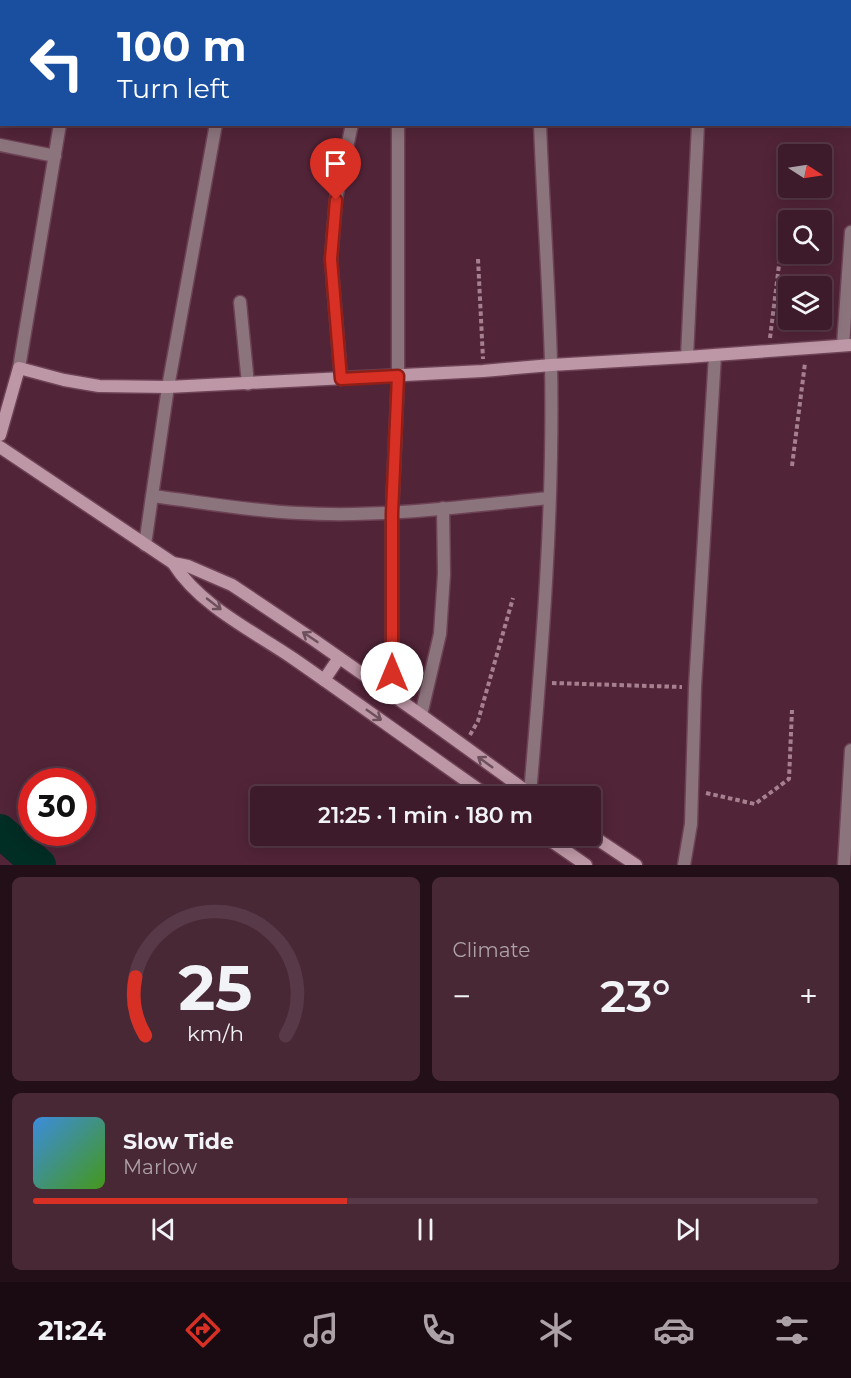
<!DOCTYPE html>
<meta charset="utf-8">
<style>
:root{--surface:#3e1b2a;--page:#492836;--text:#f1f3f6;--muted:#ada1a8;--line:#573947;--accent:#d93025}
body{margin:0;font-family:Montserrat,sans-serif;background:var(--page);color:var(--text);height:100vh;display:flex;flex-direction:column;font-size:22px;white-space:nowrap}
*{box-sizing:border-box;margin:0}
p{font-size:20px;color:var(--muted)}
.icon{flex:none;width:33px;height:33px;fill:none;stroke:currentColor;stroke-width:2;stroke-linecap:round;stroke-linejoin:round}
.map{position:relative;height:865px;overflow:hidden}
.panel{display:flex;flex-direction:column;gap:12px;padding:12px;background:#220f17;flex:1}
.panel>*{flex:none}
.banner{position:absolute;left:0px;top:0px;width:852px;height:126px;box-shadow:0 3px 15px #0003,0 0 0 2px var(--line);background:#1a4fa0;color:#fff;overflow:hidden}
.needle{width:39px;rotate:102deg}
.controls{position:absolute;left:778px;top:144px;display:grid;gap:12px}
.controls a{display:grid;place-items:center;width:54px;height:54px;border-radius:6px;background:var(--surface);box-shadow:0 3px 15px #0003,0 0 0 2px var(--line);font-size:30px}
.speed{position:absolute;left:18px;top:768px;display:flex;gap:12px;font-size:30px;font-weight:700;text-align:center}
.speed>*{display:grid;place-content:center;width:78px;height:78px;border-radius:50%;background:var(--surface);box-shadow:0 3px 15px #0003,0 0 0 2px var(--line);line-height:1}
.speed .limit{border:9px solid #d22;background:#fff;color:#111}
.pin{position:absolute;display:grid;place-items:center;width:51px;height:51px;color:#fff;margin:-62px -26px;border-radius:50% 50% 50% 0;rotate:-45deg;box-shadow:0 0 6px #0007}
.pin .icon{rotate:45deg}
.me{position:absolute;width:66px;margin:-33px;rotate:0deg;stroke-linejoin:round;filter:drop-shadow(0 0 4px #0008)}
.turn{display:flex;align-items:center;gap:21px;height:126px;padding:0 18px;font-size:27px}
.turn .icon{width:78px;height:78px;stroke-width:2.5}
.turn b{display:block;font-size:42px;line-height:51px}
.big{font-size:45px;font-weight:600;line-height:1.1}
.panel .tile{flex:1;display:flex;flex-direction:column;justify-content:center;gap:9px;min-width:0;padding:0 21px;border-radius:9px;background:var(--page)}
.panel .dial{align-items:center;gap:0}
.dial svg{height:156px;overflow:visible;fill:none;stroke:var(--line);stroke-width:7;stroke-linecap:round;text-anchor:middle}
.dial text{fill:var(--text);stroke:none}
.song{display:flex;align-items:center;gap:18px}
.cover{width:72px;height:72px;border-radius:9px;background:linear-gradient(135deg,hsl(210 70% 55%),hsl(100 70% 35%))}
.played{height:6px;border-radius:3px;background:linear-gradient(90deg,var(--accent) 40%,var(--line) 40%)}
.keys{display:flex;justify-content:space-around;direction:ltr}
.heat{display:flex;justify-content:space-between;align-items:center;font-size:33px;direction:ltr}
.panel .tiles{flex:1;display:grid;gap:12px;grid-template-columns:1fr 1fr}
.tile:last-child{grid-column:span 2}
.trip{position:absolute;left:250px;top:786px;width:351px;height:60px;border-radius:6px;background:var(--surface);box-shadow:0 3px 15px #0003,0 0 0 2px var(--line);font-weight:600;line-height:60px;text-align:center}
.tabs{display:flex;height:96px;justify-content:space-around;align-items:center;background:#190b11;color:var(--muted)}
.tabs .icon{width:42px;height:42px}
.tabs .on{color:var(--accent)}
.tabs b{font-size:27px;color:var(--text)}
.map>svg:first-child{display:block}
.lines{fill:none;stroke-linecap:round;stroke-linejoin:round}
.river{stroke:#002d24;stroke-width:34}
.street-casing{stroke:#6d4255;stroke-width:15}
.secondary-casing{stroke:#6d4255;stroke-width:15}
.path{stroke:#a6808f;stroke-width:4;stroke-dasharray:4.5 3;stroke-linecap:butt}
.street{stroke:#8c747d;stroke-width:12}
.secondary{stroke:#bd97a5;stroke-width:12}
.oneway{stroke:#6c505b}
.route-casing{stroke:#8d1f18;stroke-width:15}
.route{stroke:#d93025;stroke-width:10}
</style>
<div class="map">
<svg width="851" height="865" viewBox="0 0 851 865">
<rect width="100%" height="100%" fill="#522438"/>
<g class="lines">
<polyline class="river" points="0,831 39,865"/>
<g class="street-casing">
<g id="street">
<polyline points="536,0 536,2"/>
<polyline points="81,2 81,0"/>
<polyline points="238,2 239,0"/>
<polyline points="375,2 375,0"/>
<polyline points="705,2 705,0"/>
<polyline points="0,6 2,7"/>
<path d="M216,124L168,387L152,496C201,502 249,511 298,513C382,518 466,506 549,498"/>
<polyline points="0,145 55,156"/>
<polyline points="240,302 248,384"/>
<polyline points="843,345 851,232"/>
<polyline points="687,357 698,124"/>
<polyline points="19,368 60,124"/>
<polyline points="341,379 331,259 336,199 352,124"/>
<polyline points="145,545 152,496"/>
<polyline points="392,695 392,513 398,376 398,124"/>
<polyline points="421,715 440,634 444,574 443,508"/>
<path d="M530,794C542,652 554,508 551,364C549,285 543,204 540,124"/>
<polyline points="684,865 691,824 695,687 715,355"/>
<polyline points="844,865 851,750"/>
</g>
</g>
<g class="secondary-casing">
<g id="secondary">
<polyline points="0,435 19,368 64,380 99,386 168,387 483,371 551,365 687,357 851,345"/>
<polyline points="0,447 173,563 188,566 232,585 314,640 421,715 533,796"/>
<path d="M173,563C200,606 253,631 294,659C359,704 423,751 488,796"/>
<polyline points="324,680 339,658"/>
<polyline points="591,835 636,865"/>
<polyline points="544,836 586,865"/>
</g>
</g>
<g class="path">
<polyline points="622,2 622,0"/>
<polyline points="478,259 483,359"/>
<polyline points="770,338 785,216"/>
<polyline points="792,466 805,363"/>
<polyline points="552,683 682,687"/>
<polyline points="470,735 478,721 513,598"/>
<polyline points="706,793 755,804 789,779 792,710"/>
</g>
<use href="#street" class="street"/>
<use href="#secondary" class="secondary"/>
</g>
<defs><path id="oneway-shaft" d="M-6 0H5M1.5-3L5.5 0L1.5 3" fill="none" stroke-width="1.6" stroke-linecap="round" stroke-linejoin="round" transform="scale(1.5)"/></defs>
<g class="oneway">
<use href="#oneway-shaft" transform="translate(214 604) rotate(38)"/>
<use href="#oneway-shaft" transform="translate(310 637) rotate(-146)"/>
<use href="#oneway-shaft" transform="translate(374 715) rotate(35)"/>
<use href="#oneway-shaft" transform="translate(485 762) rotate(-144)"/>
</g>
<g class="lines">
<g class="route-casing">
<polyline id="route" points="336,200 331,259 341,379 398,376 392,513 392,673"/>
</g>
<use href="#route" class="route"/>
</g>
</svg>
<div class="controls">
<a><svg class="needle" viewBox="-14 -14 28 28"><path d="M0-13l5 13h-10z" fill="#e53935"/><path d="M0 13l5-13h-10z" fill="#ada1a8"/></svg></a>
<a><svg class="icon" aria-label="search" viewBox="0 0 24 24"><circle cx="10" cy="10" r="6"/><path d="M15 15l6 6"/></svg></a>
<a><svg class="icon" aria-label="layers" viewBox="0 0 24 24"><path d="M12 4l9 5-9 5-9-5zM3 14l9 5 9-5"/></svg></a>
</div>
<div class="speed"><div class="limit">30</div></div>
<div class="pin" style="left:336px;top:200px;background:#d93025"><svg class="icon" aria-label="arrive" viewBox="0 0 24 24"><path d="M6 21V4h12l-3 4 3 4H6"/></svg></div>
<svg class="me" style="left:392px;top:673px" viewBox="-20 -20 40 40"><circle r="19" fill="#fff"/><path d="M0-13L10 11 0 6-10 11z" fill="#d93025"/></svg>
<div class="trip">21:25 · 1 min · 180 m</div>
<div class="banner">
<div class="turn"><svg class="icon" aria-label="left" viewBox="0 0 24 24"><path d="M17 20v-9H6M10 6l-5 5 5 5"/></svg><div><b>100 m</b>Turn left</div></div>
</div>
</div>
<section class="panel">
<div class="tiles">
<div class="tile dial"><svg viewBox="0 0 100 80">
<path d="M14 69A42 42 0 1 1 86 69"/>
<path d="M14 69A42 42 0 0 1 9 39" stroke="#d93025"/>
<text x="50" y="56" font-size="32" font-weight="700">25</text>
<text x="50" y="72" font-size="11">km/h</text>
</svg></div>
<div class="tile"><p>Climate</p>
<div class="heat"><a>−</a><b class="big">23°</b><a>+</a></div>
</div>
<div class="tile">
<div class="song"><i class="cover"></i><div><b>Slow Tide</b><p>Marlow</p></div></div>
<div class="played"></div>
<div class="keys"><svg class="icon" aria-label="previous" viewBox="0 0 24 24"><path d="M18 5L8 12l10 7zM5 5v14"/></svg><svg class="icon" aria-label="pause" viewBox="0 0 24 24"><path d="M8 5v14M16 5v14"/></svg><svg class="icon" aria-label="next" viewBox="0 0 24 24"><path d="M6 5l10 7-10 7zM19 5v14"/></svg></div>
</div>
</div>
</section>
<nav class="tabs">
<b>21:24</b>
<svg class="icon on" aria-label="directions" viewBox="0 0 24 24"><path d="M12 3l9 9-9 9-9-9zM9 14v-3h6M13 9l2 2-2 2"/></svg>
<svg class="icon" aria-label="music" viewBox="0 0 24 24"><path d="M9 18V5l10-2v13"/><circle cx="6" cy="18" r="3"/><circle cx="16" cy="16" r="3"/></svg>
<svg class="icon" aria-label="phone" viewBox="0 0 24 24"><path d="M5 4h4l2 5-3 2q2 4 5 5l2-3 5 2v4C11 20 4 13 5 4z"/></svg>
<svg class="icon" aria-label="climate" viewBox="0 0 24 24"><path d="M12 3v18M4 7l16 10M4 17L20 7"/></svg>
<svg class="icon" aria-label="car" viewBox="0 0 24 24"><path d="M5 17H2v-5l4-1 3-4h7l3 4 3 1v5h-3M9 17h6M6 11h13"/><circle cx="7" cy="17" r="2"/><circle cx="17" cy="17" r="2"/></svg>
<svg class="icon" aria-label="filters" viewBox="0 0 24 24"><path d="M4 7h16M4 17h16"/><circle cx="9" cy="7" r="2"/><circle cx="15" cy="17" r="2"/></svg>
</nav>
